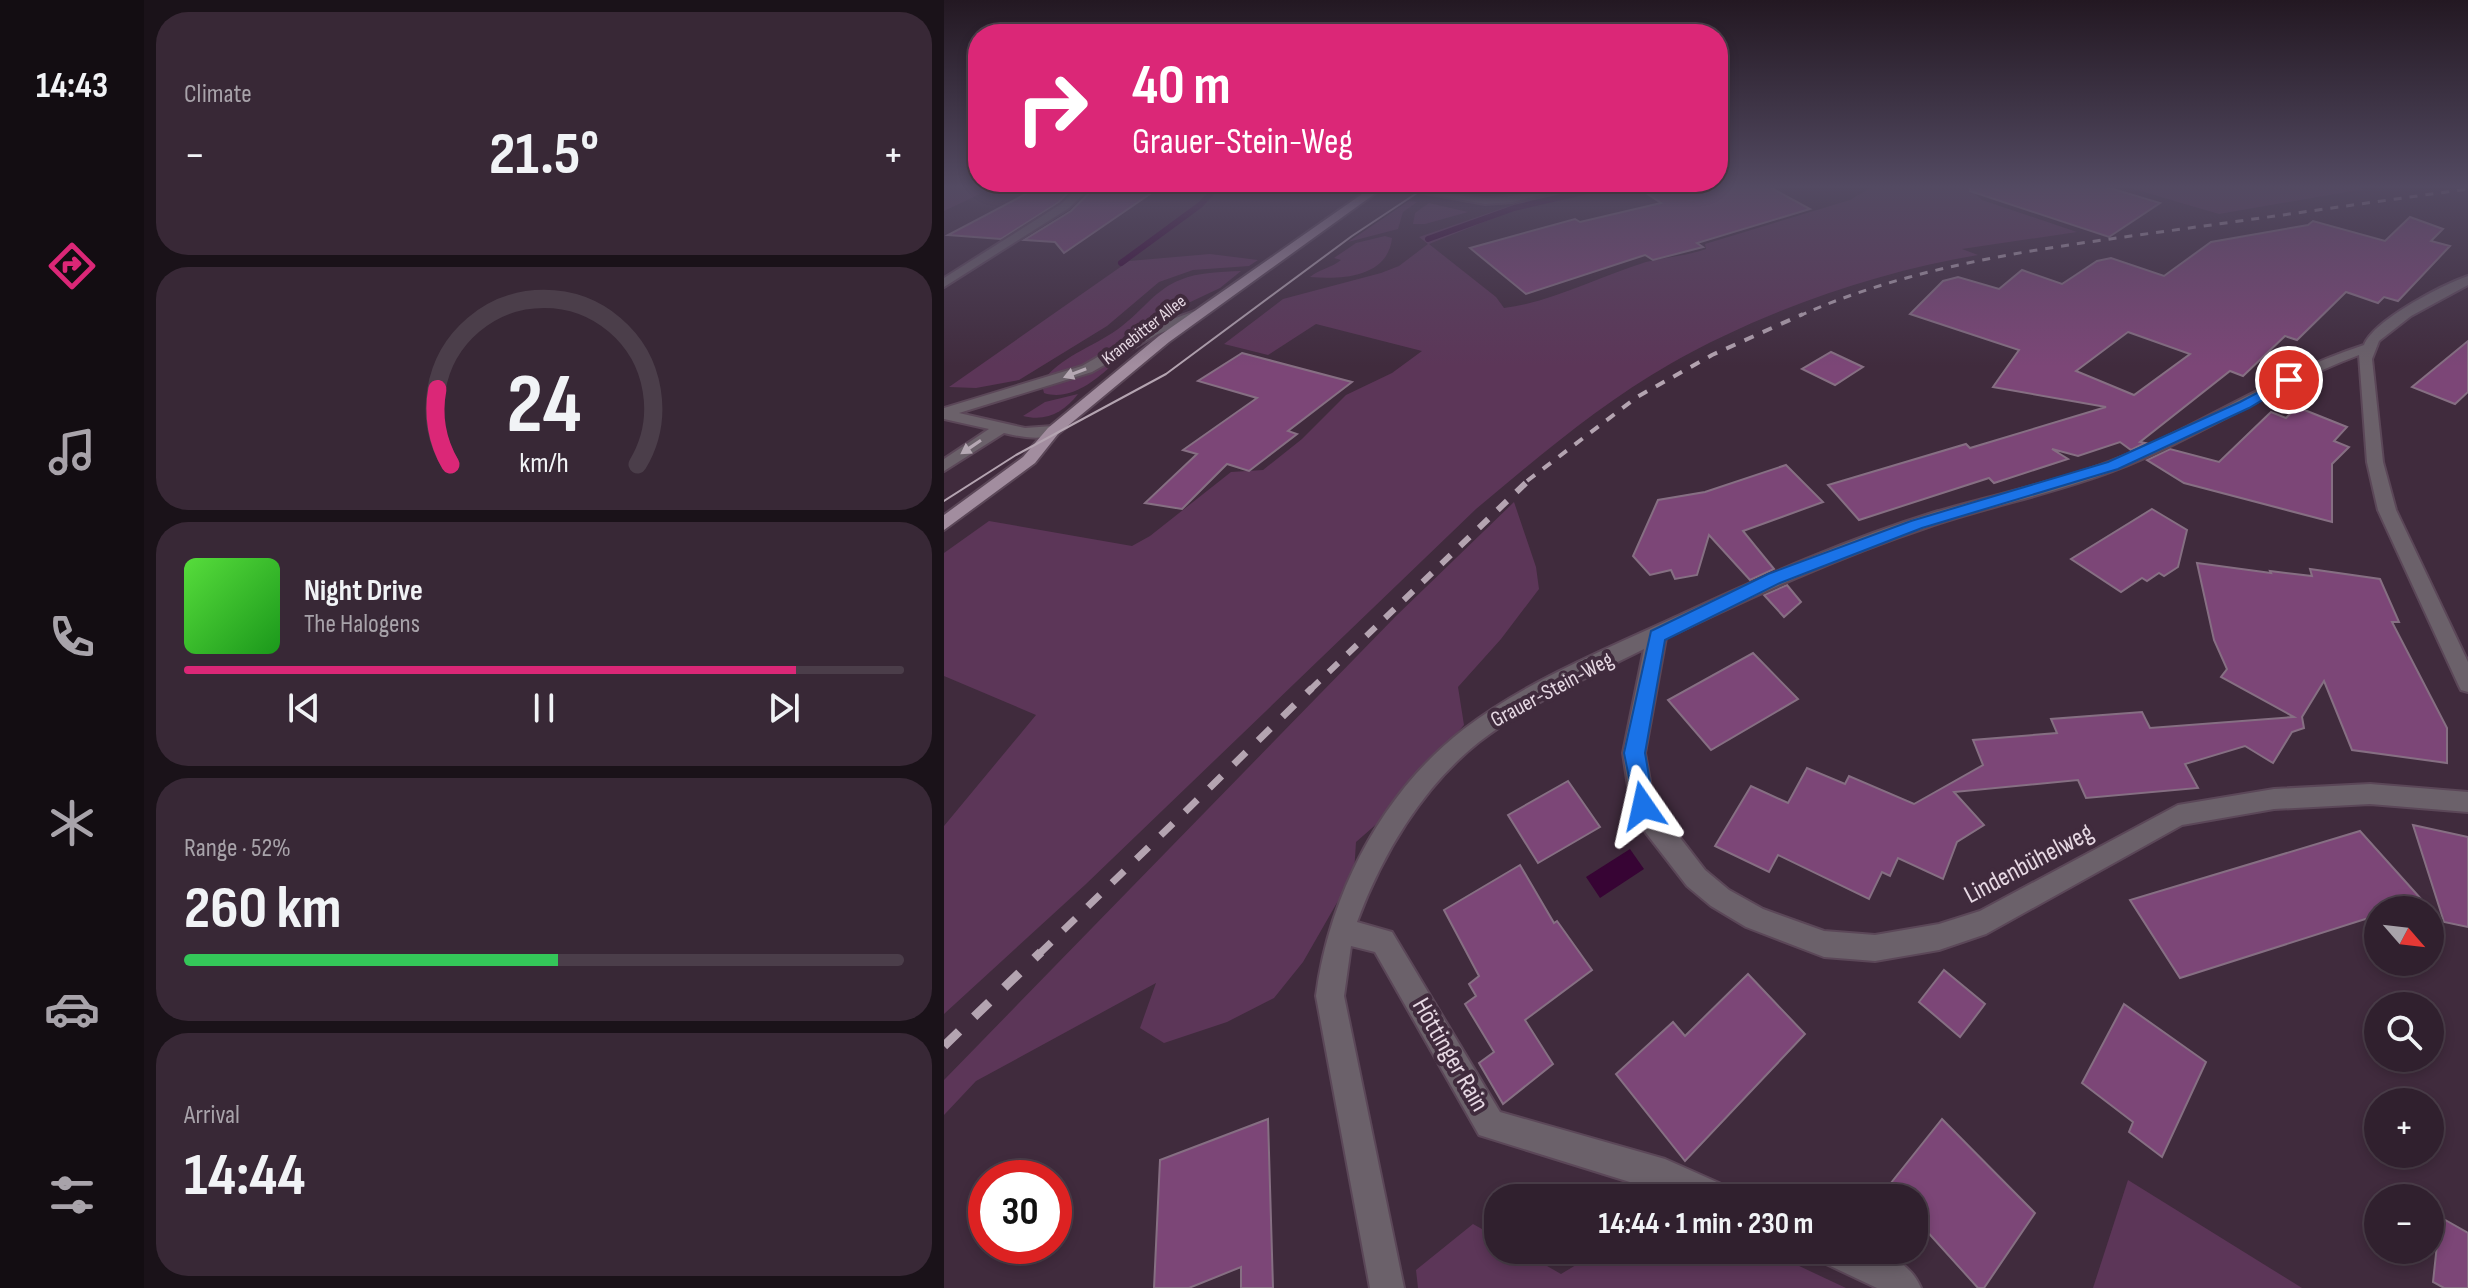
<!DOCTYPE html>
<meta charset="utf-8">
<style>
:root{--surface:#30202e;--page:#382836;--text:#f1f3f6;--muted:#a8a3aa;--line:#4b3e4a;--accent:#db2777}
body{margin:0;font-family:"Sofia Sans Condensed",sans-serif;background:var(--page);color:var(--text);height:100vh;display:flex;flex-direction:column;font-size:30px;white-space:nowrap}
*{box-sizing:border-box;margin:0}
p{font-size:26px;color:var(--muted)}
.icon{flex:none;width:44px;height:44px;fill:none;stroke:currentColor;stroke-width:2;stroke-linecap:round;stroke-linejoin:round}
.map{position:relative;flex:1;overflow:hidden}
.drawer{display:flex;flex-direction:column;gap:12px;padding:12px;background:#1a1219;width:800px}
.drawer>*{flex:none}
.banner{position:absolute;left:24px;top:24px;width:760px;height:168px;border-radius:32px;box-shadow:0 4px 12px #0003,0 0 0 2px var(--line);background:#db2777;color:#fff;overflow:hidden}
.needle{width:52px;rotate:118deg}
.controls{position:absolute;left:1420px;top:896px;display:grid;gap:16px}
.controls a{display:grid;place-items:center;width:80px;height:80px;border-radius:50%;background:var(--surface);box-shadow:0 4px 12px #0003,0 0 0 2px var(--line);font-size:40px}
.speed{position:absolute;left:24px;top:1160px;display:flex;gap:16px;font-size:40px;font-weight:700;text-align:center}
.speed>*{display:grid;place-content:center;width:104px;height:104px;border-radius:50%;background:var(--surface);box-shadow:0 4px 12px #0003,0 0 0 2px var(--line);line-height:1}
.speed .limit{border:12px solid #d22;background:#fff;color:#111}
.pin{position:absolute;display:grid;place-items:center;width:68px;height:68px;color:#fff;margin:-34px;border:4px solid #fff;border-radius:50%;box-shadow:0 2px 8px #0007}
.me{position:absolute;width:88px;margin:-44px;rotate:349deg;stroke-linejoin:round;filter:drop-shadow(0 0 6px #0008)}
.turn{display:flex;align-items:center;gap:28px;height:168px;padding:0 32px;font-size:36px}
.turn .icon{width:104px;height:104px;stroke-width:2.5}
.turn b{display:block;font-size:56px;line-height:68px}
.big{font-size:60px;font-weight:700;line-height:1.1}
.drawer .tile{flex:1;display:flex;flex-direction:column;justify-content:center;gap:12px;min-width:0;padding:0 28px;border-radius:32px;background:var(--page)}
.drawer .dial{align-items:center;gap:0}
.dial svg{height:208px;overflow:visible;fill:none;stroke:var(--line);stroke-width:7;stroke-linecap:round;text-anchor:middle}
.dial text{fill:var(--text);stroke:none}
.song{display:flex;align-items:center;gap:24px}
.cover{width:96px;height:96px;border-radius:12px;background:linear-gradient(135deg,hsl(110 70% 55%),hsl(120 70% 35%))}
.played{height:8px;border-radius:4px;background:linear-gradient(90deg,var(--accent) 85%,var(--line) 85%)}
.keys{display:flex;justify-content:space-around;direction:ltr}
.heat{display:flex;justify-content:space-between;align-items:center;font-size:44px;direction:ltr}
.charge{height:12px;border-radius:6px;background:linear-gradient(90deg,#34c759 52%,var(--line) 0)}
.trip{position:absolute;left:540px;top:1184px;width:444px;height:80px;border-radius:32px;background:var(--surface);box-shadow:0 4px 12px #0003,0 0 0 2px var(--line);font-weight:700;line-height:80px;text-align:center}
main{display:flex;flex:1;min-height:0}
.menu{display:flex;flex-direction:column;width:144px;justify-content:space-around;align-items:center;background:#130d12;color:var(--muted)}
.menu .icon{width:56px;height:56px}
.menu .on{color:var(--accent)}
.menu b{font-size:36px;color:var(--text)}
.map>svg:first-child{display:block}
.green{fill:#5c3658}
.water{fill:#370434}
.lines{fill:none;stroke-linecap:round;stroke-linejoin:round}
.stream{stroke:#370434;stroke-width:6}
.building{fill:#7c4677;stroke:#866f83;stroke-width:2;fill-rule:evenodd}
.minor-casing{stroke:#5b4758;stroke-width:4}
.major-casing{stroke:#5b4758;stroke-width:4}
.minor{fill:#6b616a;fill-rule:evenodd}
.major{fill:#a28d9f;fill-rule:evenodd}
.tram{stroke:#b4a4b1;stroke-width:2}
.rail-far4{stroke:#b4a4b1;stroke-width:3;stroke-dasharray:8 8;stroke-linecap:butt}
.rail-far3{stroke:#b4a4b1;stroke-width:4;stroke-dasharray:10 10;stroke-linecap:butt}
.rail-far2{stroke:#b4a4b1;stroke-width:6;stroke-dasharray:13 13;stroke-linecap:butt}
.rail-far1{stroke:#b4a4b1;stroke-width:7;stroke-dasharray:17 17;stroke-linecap:butt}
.rail{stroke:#b4a4b1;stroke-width:9;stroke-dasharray:21 21;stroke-linecap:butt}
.oneway{fill:#b5a8b3}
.route{fill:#1a73e8;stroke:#114b97;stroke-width:2}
.labels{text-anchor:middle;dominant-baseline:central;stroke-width:8;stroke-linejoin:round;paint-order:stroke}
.far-street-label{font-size:18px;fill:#e6d8e3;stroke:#402b3d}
.street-label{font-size:22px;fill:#e6d8e3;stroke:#402b3d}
.near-street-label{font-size:26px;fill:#e6d8e3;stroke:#402b3d}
</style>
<main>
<nav class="menu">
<b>14:43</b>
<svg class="icon on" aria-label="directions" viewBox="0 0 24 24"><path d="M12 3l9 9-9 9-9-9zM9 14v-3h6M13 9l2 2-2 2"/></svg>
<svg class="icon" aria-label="music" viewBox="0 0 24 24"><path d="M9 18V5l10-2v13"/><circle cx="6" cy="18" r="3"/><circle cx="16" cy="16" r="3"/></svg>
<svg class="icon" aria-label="phone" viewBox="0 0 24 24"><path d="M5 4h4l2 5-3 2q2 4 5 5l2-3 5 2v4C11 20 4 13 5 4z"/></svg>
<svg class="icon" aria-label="climate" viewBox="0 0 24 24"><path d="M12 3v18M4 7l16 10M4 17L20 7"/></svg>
<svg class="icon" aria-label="car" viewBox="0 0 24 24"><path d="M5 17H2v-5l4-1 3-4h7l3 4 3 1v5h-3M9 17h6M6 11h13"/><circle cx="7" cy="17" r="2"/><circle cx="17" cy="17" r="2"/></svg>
<svg class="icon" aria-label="filters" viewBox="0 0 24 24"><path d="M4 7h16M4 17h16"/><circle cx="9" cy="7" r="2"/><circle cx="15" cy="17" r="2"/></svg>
</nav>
<section class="drawer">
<div class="tile"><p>Climate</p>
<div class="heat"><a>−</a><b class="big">21.5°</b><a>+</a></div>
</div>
<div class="tile dial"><svg viewBox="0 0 100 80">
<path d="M14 69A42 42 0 1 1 86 69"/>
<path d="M14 69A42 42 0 0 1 9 40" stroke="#db2777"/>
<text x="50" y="56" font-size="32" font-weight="700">24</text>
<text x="50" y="72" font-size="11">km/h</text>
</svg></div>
<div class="tile">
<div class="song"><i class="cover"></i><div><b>Night Drive</b><p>The Halogens</p></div></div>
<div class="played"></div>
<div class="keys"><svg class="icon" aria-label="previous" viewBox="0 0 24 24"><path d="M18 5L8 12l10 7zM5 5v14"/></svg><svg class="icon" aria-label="pause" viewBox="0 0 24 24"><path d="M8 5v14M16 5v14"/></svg><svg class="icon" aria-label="next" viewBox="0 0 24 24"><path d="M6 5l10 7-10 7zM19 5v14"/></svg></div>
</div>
<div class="tile"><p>Range · 52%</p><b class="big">260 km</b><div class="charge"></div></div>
<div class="tile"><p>Arrival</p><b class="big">14:44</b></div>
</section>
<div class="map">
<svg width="1524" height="1288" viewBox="0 0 1524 1288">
<rect width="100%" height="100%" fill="#402b3d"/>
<g class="green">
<polygon points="0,185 55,185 0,211"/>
<path d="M649,185H681L570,210L485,244L552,297L560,308C608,302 656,276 702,262C722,257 743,256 762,249L761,244L906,200L931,185H1034L1031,194L1038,200L1133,232L1018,249L1034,255C931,272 817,312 726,364C656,404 593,458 532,509L142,884L0,1014V826L92,715L0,676V553L45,521L188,546L206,536L287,472L319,470L358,439L402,395L448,373L478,351L372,324L324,355L280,344L339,299L437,273L455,266L484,244L475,237L586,199Z"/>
<polygon points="1176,185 1405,185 1420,189 1275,214"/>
<polygon points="465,201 473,202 459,212 454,229 404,242"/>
<polygon points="485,203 524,212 481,224 469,224 471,213"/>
<path d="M441,236L448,238C444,277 398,280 366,277C376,269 387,268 397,260L390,258L412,243Z"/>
<polygon points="266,254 314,260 305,266 249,270 215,282 163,326 75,380 32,388 5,387 185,261"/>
<path d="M297,271L276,288L240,305L208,327L134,368L101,378C121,354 154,345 178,326C198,311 212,289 236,280C255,272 276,272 297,271Z"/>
<path d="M164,365L165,368C148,383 124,401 100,393L99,389Z"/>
<path d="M134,394C120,412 103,422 79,416L101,402Z"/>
<polygon points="570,502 592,567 595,589 557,639 514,687 520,725 444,814 412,842 410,873 359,962 330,998 283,1022 220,1043 196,1028 212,983 32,1081 0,1115 0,1080 452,616"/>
<polygon points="1184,1180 1358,1288 1149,1288"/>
<polygon points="529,1224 554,1238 554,1250 575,1250 617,1274 657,1250 821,1250 902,1288 474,1288 472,1270"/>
</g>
<polygon class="water" points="686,849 700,869 656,898 642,877"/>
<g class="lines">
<g class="stream">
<polyline points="484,239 570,208 669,185"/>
<polyline points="177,263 256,205 275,185"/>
</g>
</g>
<g class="building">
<polygon points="168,185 219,185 120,253 111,242 80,240 127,211 146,192 161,193"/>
<polygon points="690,185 822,185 866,209 753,243 759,247 709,260 701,255 582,294 526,248 631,219 636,222 717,203"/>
<polygon points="1027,185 1156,185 1216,203 1165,237 1026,191"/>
<polygon points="93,188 127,190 115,202 57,239 4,235"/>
<path d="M1466,217L1499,229L1487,241L1506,246L1454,301L1440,297L1434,303L1402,292L1353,340L1341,336L1299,376L1286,371L1196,442L1201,443L1187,450L1176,442L1134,456L1108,449L1124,459L1050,483L1045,478L915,520L884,485L1022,444L1026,448L1162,407L1049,387L1075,350L966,314L999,281L1014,277L1055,289L1078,270L1118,284L1153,261L1167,258L1220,276L1267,242L1364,225L1369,221L1441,241ZM1184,332L1246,354L1190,395L1132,371Z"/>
<polygon points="1524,341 1524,392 1511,404 1468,387"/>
<polygon points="887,352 919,367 891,385 858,369"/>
<polygon points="298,353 408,382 344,431 353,434 305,471 283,464 238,509 201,503 253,454 239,450 313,398 254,381"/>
<polygon points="1353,407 1403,427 1390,441 1405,447 1388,464 1388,522 1240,483 1203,460 1226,449 1275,462 1327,412 1342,418"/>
<polygon points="842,465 879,502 799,531 830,569 806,580 765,535 753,575 731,579 727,570 706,575 689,556 714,500 761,492"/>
<polygon points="1208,509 1243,530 1234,567 1220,576 1215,573 1203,581 1198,578 1177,592 1127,559"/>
<polygon points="1253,563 1327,573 1326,571 1368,576 1366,569 1436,579 1455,622 1448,622 1503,728 1503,763 1408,750 1380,681 1358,717 1360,728 1348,732 1329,763 1301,746 1241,764 1254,788 1142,798 1134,780 1010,792 1040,825 1013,842 999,879 954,858 946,876 938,872 925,899 834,855 825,872 771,846 807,786 844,803 863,768 901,784 905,776 970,804 1039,765 1029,740 1113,733 1107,719 1198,712 1206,728 1350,717 1277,677 1283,669 1270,640"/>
<polygon points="843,585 857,602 840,617 820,595"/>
<polygon points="809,653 854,699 767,750 724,700"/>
<polygon points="624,781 656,827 594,863 564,815"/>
<polygon points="1469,825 1524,837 1524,927 1500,922"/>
<polygon points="1416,831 1487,910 1434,910 1434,915 1236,978 1186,900"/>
<polygon points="576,865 610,923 613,921 648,970 581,1020 609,1064 559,1104 535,1063 550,1052 521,1004 532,996 525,984 535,976 500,910"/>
<polygon points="1000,970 1041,1004 1016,1037 975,1002"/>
<polygon points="804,974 861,1034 741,1161 672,1074 729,1022 741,1036"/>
<polygon points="1180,1004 1262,1062 1218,1157 1185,1132 1189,1122 1138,1083"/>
<polygon points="324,1119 329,1288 297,1288 297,1267 245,1288 210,1288 216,1160"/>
<polygon points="998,1119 1091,1213 1040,1288 1034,1288 970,1217 970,1198 935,1198"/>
<polygon points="1496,1217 1524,1233 1524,1288 1500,1288 1489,1282"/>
</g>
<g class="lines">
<g class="minor-casing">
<g id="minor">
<polygon points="137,185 149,185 125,208 0,287 0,278 117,204"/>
<path d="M437,185C473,185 508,197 543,198C575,198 604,185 636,185L568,202L541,204Z"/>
<path d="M1524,276V285L1467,316L1435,341L1428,359L1439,462L1452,510L1524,662V692L1517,690L1514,684L1434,510L1423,462L1415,355C1330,387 1254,438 1169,471C1109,494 1045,506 984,527C894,557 807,597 722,638L701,753L710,804L761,870L785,890L819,909L880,931L931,935L995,924L1036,911L1234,805L1330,789L1426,784L1524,792V812L1426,804L1330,809L1238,825L1042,934L995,950L931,961L880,957L802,927L767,906L743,886L702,833L687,806L679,753L700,649C644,677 585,703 535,742C478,787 438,855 413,922L448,932L556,1112L721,1159L784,1187L789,1198H737L535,1135L431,952L407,946L400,996L460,1288H426L372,996C385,895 438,792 520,729C584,680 665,648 738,614C820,576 904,539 991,512C1045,496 1100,485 1154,466C1246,433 1327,375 1420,345C1430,320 1498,285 1524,276Z"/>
<path d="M251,311L258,315L256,318L214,334L148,372L15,413L81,428L109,426L117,431C102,442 77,437 60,433L0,471V459L45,429L0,419V408L138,366L204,328Z"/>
<path d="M874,1250C911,1250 959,1246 977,1288H933L878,1262Z"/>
</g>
</g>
<g class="major-casing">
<polygon id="major" points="431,185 443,185 225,342 114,434 91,463 0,530 0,515 79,457 104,428 215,336"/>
</g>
<use href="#minor" class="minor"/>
<use href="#major" class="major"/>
<polyline class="tram" points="0,501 72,455 222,374 408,236 485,185"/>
<path class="rail-far4" d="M855,316C969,265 1093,249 1216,232C1319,218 1421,203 1524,189"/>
<polyline class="rail-far3" points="583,481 693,397 768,355 859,314"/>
<polyline class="rail-far2" points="366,690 586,479"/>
<polyline class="rail-far1" points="95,954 368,688"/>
<polyline class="rail" points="0,1046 97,952"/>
</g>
<defs><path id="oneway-solid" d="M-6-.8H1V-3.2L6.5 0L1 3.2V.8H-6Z" transform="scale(2)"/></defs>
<g class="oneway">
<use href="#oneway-solid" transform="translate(131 373) rotate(159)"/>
<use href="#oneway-solid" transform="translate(27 447) rotate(146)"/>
</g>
<linearGradient id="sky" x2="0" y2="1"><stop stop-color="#231822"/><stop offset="0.51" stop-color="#534a62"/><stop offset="1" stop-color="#534a62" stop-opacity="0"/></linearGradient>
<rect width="1524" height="366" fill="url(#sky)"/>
<polygon class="route" points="1341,378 1352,380 1305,408 1174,469 978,528 836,583 721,640 701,753 710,806 707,812 699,815 692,812 680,753 707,631 824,574 967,521 1164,462 1296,402"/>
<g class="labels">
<g class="far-street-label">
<text transform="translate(200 330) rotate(-38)">Kranebitter Allee</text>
</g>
<g class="street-label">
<text transform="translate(608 690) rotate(-28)">Grauer-Stein-Weg</text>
</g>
<g class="near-street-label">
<text transform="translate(1085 864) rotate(-28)">Lindenbühelweg</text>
<text transform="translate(506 1055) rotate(60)">Höttinger Rain</text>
</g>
</g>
</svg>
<div class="controls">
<a><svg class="needle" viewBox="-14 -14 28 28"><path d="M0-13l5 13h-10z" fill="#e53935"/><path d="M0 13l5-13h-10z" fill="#a8a3aa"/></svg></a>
<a><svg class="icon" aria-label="search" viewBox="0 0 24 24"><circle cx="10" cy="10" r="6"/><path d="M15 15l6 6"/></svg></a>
<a>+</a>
<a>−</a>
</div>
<div class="speed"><div class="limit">30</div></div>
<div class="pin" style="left:1345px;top:380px;background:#d93025"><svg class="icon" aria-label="arrive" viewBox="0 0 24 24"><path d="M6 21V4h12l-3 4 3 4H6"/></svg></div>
<svg class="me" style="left:699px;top:806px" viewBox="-20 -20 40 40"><path d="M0-17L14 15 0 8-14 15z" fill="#1a73e8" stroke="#fff" stroke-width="4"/></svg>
<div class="trip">14:44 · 1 min · 230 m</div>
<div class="banner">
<div class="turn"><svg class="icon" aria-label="right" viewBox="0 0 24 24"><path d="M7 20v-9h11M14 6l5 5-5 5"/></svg><div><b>40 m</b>Grauer-Stein-Weg</div></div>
</div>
</div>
</main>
